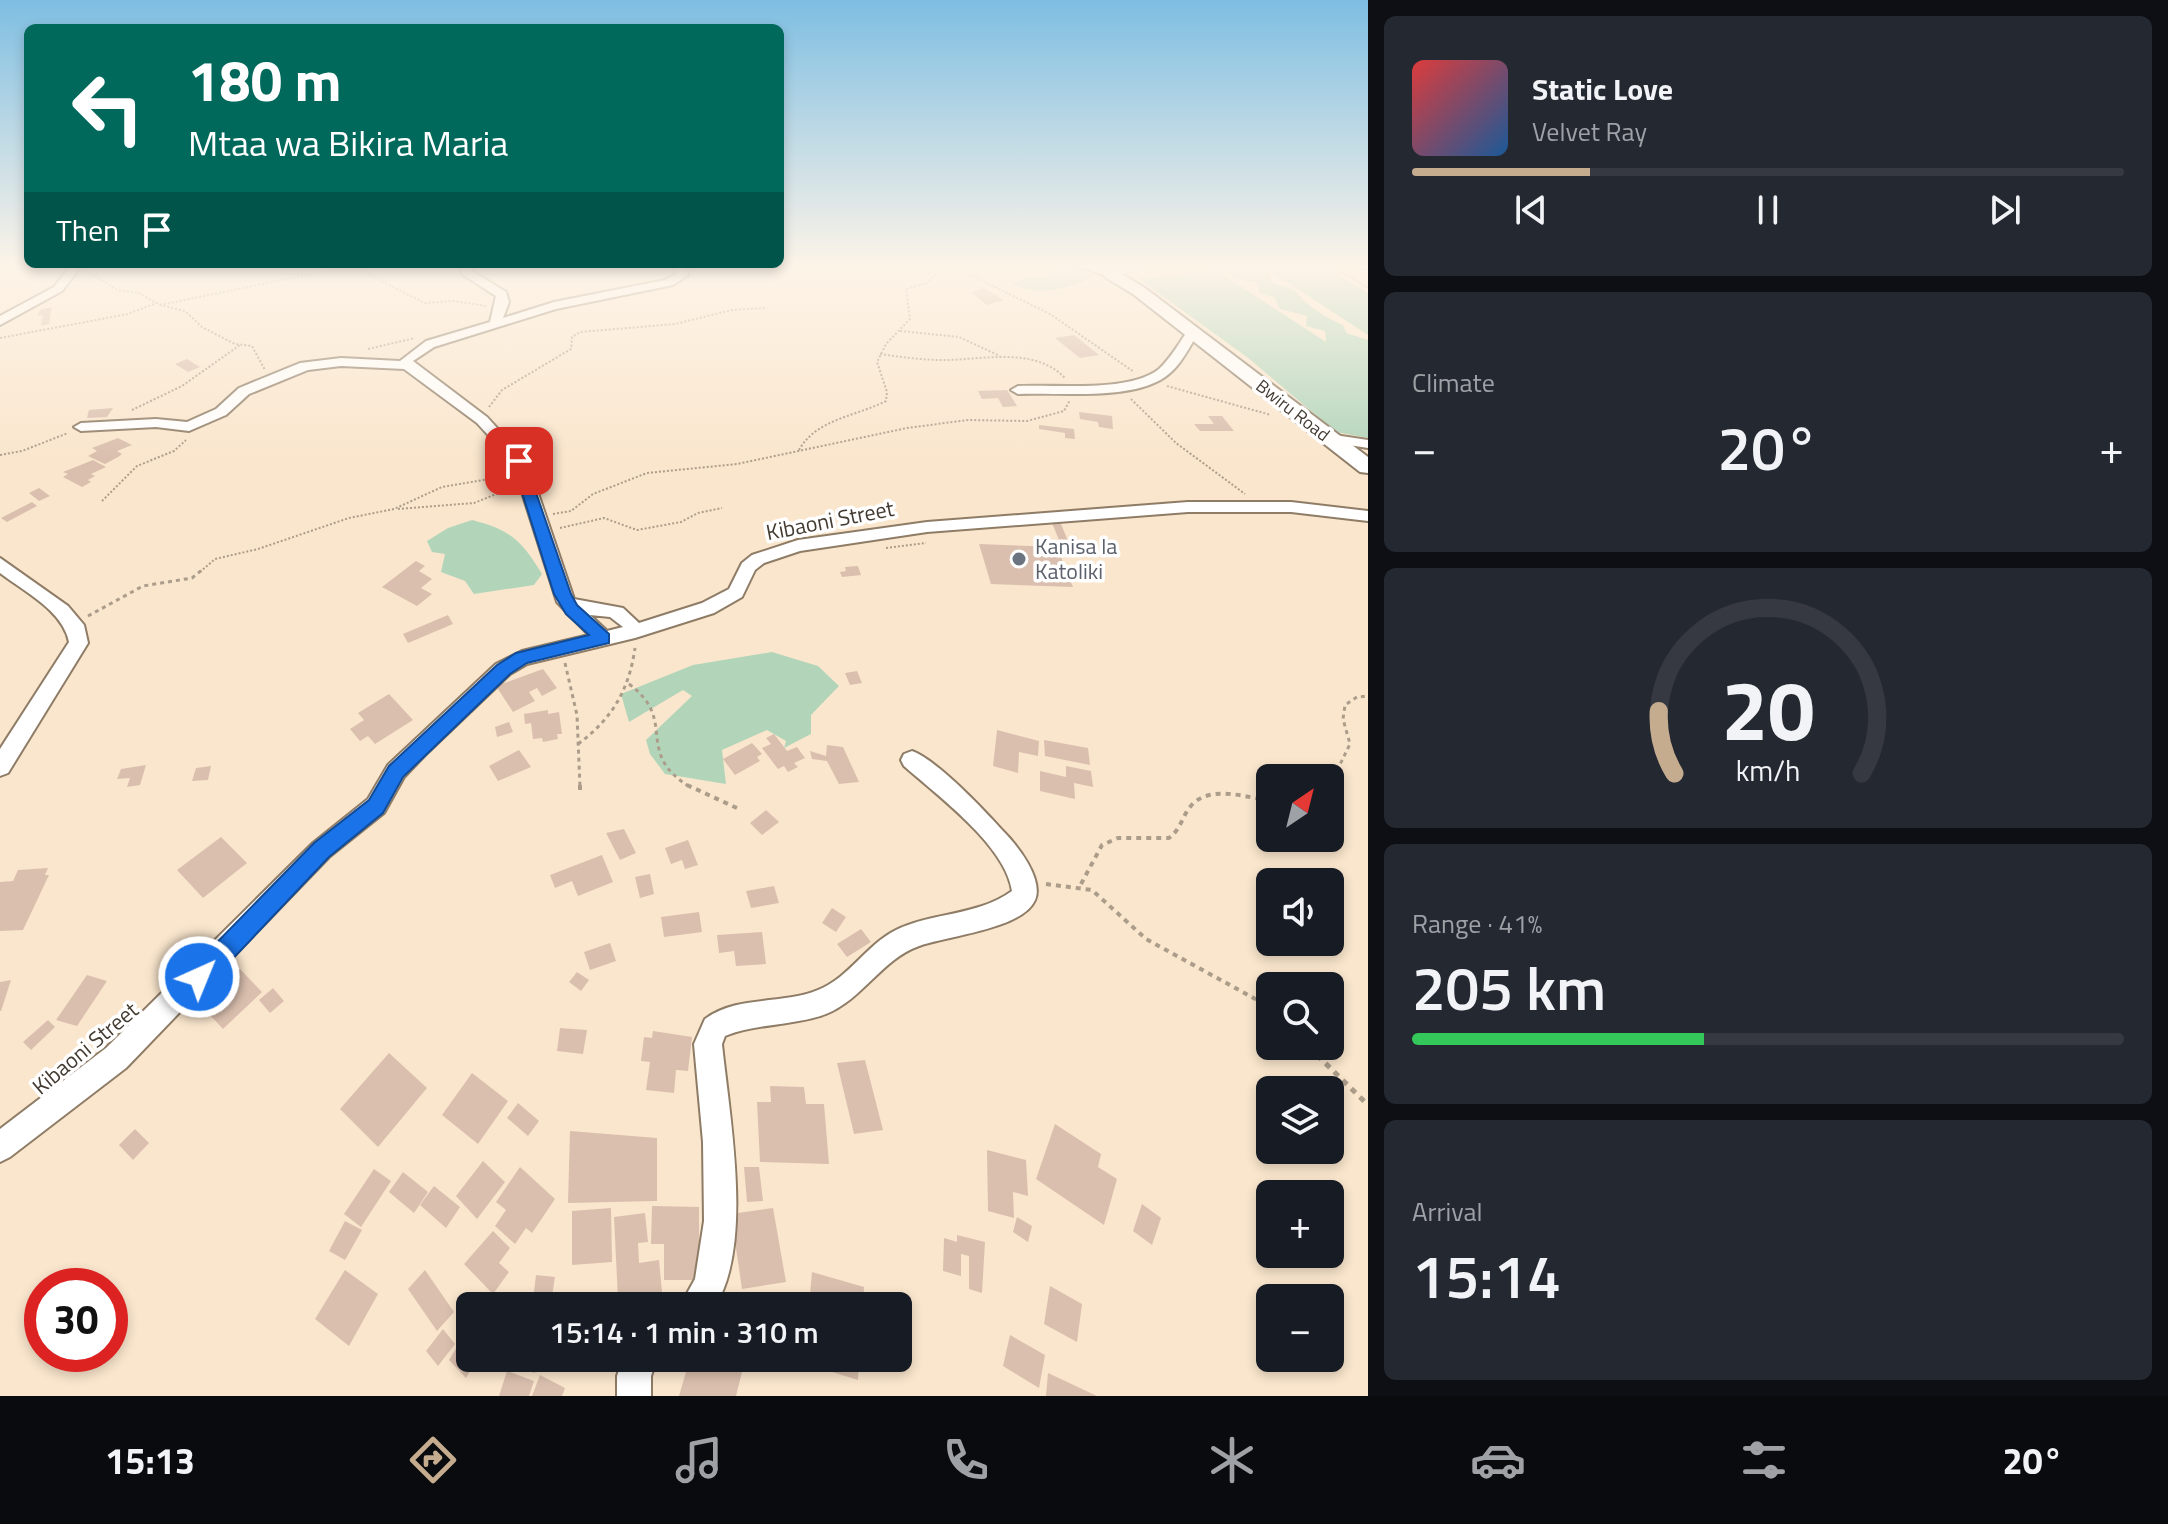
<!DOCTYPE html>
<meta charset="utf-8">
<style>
:root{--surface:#171b24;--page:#242831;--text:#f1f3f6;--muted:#9ea1a6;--line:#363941;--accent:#c5ac8f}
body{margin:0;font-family:"Titillium Web",sans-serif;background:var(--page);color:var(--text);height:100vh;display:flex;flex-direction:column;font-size:30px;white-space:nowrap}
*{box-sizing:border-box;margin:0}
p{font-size:26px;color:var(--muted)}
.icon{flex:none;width:44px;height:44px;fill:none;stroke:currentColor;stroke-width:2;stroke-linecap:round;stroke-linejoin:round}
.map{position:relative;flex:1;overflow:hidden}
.panel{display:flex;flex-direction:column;gap:16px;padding:16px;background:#0d0f14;width:800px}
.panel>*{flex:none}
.top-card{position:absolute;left:24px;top:24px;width:760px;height:244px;border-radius:12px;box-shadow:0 4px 12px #0003;background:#00695c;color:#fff;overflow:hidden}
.needle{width:52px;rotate:35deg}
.fabs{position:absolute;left:1256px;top:764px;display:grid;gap:16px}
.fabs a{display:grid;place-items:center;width:88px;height:88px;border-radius:12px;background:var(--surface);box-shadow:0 4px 12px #0003;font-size:40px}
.speed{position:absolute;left:24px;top:1268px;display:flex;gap:16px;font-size:40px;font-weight:700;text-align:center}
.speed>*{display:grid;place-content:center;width:104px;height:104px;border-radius:50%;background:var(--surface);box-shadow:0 4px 12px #0003;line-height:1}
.speed .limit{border:12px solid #d22;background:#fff;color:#111}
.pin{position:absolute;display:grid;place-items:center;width:68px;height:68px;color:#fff;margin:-34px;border-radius:16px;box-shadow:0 4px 12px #0006}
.me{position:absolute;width:88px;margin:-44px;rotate:44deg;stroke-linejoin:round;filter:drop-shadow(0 0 6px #0008)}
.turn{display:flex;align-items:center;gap:28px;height:168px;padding:0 32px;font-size:36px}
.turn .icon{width:104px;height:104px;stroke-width:2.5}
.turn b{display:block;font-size:56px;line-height:68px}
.then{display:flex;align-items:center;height:76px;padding:0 32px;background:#0003;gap:16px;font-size:30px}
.big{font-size:60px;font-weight:600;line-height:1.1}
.panel .tile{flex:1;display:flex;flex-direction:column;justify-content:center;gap:12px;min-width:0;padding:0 28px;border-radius:12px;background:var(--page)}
.panel .dial{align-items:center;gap:0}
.dial svg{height:208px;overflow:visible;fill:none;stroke:var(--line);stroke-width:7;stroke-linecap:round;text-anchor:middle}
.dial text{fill:var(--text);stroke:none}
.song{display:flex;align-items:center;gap:24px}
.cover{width:96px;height:96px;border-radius:12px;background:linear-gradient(135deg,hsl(0 70% 55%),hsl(210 70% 35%))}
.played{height:8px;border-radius:4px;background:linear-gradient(90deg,var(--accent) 25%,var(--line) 25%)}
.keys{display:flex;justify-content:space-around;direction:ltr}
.heat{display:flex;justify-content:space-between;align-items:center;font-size:44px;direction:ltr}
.charge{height:12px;border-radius:6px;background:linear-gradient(90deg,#34c759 41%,var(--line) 0)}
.trip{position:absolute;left:456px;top:1292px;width:456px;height:80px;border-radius:12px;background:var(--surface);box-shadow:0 4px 12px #0003;font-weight:600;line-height:80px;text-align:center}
.tabs{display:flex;height:128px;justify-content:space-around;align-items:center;background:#090b0e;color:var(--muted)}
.tabs .icon{width:56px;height:56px}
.tabs .active{color:var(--accent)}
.tabs b{font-size:36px;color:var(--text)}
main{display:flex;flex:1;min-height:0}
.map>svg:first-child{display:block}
.green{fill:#b2d5ba}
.building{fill:#dabfae}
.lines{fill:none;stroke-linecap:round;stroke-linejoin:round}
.lane-casing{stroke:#8e7c66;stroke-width:8}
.street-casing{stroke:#8e7c66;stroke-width:4}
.secondary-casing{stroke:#8e7c66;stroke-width:4}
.path-far3{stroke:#ac9d8b;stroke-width:2;stroke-dasharray:2 2;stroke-linecap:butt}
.path-far2{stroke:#ac9d8b;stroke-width:3;stroke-dasharray:4 4;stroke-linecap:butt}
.path-far1{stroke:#ac9d8b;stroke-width:4;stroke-dasharray:5 5;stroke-linecap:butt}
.path{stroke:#ac9d8b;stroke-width:5;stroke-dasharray:6 6;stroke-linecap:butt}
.lane{stroke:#fff;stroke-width:6}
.street{fill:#fff;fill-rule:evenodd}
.secondary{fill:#fff;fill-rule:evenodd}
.route{fill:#1a73e8;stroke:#114b97;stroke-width:2}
.worship-dot{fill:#6b7280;stroke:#fff;stroke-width:3}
.labels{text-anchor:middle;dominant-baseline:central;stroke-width:7;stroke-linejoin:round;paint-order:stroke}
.far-street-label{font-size:18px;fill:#433b32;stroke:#fff}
.street-label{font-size:22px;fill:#433b32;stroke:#fff}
.worship-label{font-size:22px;fill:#5b616d;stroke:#fff;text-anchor:start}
</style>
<main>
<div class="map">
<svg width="1368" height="1396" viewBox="0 0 1368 1396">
<rect width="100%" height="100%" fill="#fae6cd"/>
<g class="green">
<path d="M1174,264H1247L1269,275L1272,283L1294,289C1305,305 1326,318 1343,325L1346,333L1368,340V438L1336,432L1247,357L1139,279L1217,271L1326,342L1325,331L1306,326L1307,316L1280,309L1274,297L1260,293L1257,283L1232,277L1231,272C1213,264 1195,271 1174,264Z"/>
<polygon points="1320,264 1368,293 1368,335 1261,265"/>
<path d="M1062,265L1080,266L1076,270L1093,275C1069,291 1037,296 1012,283L1027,277L1045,278Z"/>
<path d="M472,520C511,530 522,541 542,574L534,585L474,594L465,581L441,572L445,554L432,552L427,541L448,528Z"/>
<polygon points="772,652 818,666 839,686 811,715 811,734 784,748 786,741 767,730 722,750 726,784 665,774 650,754 646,740 692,696 683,690 629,722 621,694 693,665"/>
</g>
<g class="building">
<polygon points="984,288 1004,300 987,305 971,292"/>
<polygon points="52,307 49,324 41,326 43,315 37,316 40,310"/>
<polygon points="1074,335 1099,355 1080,358 1055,338"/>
<polygon points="187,359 200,367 188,372 175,364"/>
<polygon points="1007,390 1017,406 1003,407 998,398 982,399 978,391"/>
<polygon points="113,408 107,417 87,418 89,410"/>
<polygon points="1079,412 1112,416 1113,429 1099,427 1098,422 1080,419"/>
<polygon points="1208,416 1222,416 1234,431 1200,431 1194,424 1214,424"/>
<polygon points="1039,425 1074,429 1075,439 1065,438 1065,433 1039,429"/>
<polygon points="118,438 132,445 117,451 122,454 118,457 105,464 88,456 97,451 92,448"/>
<polygon points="93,460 106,467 91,474 95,476 88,480 91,482 82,487 63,477 68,474 63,472"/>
<polygon points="39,488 50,496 39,501 29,493"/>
<polygon points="32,502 37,506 7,522 1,518"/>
<polygon points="1052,523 1061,524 1068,541 1059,540"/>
<polygon points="979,544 1057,547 1073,587 991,584"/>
<polygon points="416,561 425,566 419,571 432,579 421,588 432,594 417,606 382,587"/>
<polygon points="858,566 861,575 842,577 840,572 846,571 845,567"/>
<polygon points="448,615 453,624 408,643 403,634"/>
<polygon points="543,669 557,688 542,696 537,688 529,692 535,701 513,712 496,686"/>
<polygon points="857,671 862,683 850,685 845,673"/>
<polygon points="389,694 413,720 375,744 368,736 360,741 350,729 364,720 358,713"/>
<polygon points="548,710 548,714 559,712 562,734 557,734 558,739 543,742 542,738 533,739 531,723 525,724 524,714"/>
<polygon points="509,722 513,732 497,737 495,727"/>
<polygon points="997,730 1039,741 1038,756 1019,752 1018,773 993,766"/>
<polygon points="774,734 787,751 797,747 805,758 794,763 798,767 788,772 784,766 778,769 762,748 771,744 766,738"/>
<polygon points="1044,740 1088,748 1090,765 1045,756"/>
<polygon points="752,743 762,754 757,757 760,761 735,775 723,759"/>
<polygon points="827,745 843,747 859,782 839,784 827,761 812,759 810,751 826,756"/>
<polygon points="519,750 531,767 498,781 489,766"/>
<polygon points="146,765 140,785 127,787 130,778 117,779 121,769"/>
<polygon points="211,766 208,780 192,781 196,768"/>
<polygon points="1066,766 1091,771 1093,787 1074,783 1075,799 1040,791 1040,771 1066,777"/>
<polygon points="766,810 779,822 762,835 750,823"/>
<polygon points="624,829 636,853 620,860 606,833"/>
<polygon points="221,837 247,863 203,898 177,870"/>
<polygon points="688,840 698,865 685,869 682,860 671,864 665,848"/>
<polygon points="602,855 613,882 578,896 572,881 555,888 550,875"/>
<polygon points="48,868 45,875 49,875 23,930 0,931 0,882 13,881 18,870"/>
<polygon points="650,874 654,894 640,898 635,877"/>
<polygon points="774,886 779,903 751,908 746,891"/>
<polygon points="832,908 846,917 836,932 822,923"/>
<polygon points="699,912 702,932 664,937 661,917"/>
<polygon points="861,929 871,942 847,957 837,944"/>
<polygon points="762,932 766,964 736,966 734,951 719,953 717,935"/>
<polygon points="610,943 616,961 590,970 584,952"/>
<polygon points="240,969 262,992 223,1029 196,1000 221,977 226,983"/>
<polygon points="577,972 589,980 581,991 569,982"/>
<polygon points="87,975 107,981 77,1026 56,1020"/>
<polygon points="11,980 1,1011 0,1011 0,982"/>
<polygon points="273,988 284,1001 270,1013 259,1000"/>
<polygon points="48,1020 55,1027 31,1050 23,1042"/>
<polygon points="560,1028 587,1030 583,1054 557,1051"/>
<polygon points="653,1031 692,1037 688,1071 676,1070 674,1093 646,1090 650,1062 641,1061 644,1037 652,1038"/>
<polygon points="389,1053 427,1088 378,1147 340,1109"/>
<polygon points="865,1060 883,1130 854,1134 837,1063"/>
<polygon points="472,1073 508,1101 478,1144 442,1115"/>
<polygon points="770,1086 804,1087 806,1104 824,1104 829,1164 760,1162 757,1102 771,1102"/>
<polygon points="518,1103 539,1121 528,1136 507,1118"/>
<polygon points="1055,1124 1101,1154 1098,1167 1117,1179 1104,1225 1036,1179"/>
<polygon points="135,1129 149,1143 133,1160 119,1145"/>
<polygon points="570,1131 657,1138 657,1201 568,1203"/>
<polygon points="987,1150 1026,1160 1028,1196 1013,1192 1014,1218 988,1211"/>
<polygon points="483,1161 505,1182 477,1219 456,1196"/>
<polygon points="520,1167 555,1199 532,1233 526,1228 515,1244 495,1226 506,1210 496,1202"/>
<polygon points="744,1167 759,1167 763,1201 747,1202"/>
<polygon points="374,1169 391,1181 361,1227 344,1214"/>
<polygon points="403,1172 428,1192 414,1213 389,1192"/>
<polygon points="434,1186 460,1207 446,1228 420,1205"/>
<polygon points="1142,1204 1161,1218 1152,1245 1133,1231"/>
<polygon points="652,1206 699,1207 699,1280 664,1280 664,1244 651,1244"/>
<polygon points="611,1208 612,1262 572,1265 572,1211"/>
<polygon points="773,1208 786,1282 742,1289 731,1214"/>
<polygon points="645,1213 648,1242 638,1243 639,1263 659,1260 662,1292 618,1299 614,1217"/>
<polygon points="1017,1217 1032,1226 1028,1242 1013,1232"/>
<polygon points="345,1221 362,1230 345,1260 329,1251"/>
<polygon points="493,1231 510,1248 499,1263 509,1272 493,1294 464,1264"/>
<polygon points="957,1235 985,1242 982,1293 969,1289 969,1256 961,1254 961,1276 943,1271 944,1238 957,1242"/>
<polygon points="345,1270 378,1294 349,1346 315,1319"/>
<polygon points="425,1270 454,1312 437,1331 408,1289"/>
<polygon points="812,1272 864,1287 863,1306 809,1306"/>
<polygon points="536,1275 555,1277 551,1302 533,1300"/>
<polygon points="1050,1286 1082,1304 1077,1342 1044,1324"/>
<polygon points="519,1293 532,1297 530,1306 515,1306"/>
<polygon points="470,1326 470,1358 478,1358 466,1378 449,1360"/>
<polygon points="443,1329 455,1344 438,1366 426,1351"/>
<polygon points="1010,1335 1045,1355 1039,1388 1003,1366"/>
<polygon points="513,1358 539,1358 535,1373 511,1365"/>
<polygon points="690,1358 715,1358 742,1372 736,1396 679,1396"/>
<polygon points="803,1358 859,1358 858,1380 803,1363"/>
<polygon points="507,1371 534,1381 529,1396 499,1396"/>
<polygon points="1048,1373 1097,1396 1046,1396"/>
<polygon points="540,1375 565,1388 562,1396 532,1396"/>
</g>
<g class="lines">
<g class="lane-casing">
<g id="lane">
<polyline points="1358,264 1368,267"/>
<polyline points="1111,274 1148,264"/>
</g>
</g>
<g class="street-casing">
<g id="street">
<polygon points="72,264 83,264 62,291 0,325 0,316 54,287"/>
<path d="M461,264H471L472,271L506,292L509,302L503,318L554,302L665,280L676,274L675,264H685L688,275L673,285L556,309L434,347L413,361L487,417L527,461L574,599L623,608L639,623L702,603L729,589L742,563L752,555L798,540L927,522L1188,502H1291L1368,511V521L1291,512H1188L927,532L800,551L764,563L755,570L742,597L714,613L635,638L527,664L510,674L425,755L404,777L384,813L329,857L126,1068L10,1157L0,1162V1129L106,1048L313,843L368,799L388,765L496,664L522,651L589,635L557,602L512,461L477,423L404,369L341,366L308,370L249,394L226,415L189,431L156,427L81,431L74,427L81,423L156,419L187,422L216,409L239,388L300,363L341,358L400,361L426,341L490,322L496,296L462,274ZM590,615L610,617L623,627L607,631Z"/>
<polygon points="1070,264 1087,264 1117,274 1111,277"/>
<path d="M1189,329L1199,332C1189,347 1181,366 1165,377C1130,401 1060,392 1018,394L1011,390L1018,386C1056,384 1129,393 1159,369C1171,358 1179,343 1189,329Z"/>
<polygon points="1328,434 1368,440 1368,448 1323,441 1321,438"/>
<path d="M0,558L68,606L84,625L88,643L8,773L0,776V749L69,642C63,611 25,592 0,573Z"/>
<path d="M912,751C937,760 984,810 1003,831C1017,845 1044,879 1035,900C1023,929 946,936 919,946C882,959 863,999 826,1014C794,1026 757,1023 725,1036L722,1044C729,1114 754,1245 715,1306H680L695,1279L704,1221L703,1142L694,1044L705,1019C737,995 782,1005 818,990C849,978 866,945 896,930C933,912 978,916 1012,891C1006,846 937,795 904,766L901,760L904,754Z"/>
<polygon points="623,1358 657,1358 651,1376 651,1396 617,1396 617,1376"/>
</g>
</g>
<g class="secondary-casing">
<polygon id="secondary" points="1098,264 1114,264 1117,271 1145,288 1368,457 1368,473 1360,472 1133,294 1105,277"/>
</g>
<g class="path-far3">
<polyline points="948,264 1050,314 1134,372"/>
<polyline points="1328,264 1368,288"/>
<polyline points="0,270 60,266"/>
<polyline points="88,272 117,290 139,293 160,305 185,311 202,327 235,344 252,346 265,370"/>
<polyline points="160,305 341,268 365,273 425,303 454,301 486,306"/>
<polyline points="900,331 959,337 1000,356"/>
<polyline points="0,338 128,314 156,303"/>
<polyline points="368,349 415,338"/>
<path d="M880,354C901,357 922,360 943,360C984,360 1034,346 1065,378"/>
<polyline points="1167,386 1271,415"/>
<polyline points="1131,399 1176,443 1245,494"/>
<polyline points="489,407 502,390 571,349 572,337 580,332 675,324 732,310 765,308"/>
<polyline points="132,410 182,386 240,345"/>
<path d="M799,450C816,419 857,416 886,401L887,392L877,362L886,344L910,319L906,289L927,283L946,264"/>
<polyline points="0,455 22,451 68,433"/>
<polyline points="102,501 137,466 174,451 186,440"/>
<polyline points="398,509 474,503 511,488"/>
<polyline points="553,514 571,511 593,494 647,473 737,464 907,428 968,420 1027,421 1064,411 1070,400"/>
<polyline points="560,528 604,518 637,530 681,522 698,513 722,508"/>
<polyline points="886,548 926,543"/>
<polyline points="200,572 215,559 258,549 349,518 394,509 442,487 507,476"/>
</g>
<g class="path-far2">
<polyline points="88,616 143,586 192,578 202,570"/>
<polyline points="565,663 577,715 580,787"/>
<path d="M629,684C679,721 633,752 690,787"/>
<path d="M578,744C612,719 629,690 635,648"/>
<polyline points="1330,785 1350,744 1343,719 1345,705 1357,697 1368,696"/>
</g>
<g class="path-far1">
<polyline points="580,785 580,791"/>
<polyline points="687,785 739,809"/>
<polyline points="1046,884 1092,890 1146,939 1270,1007"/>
<path d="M1081,884L1102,845L1118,838H1169C1181,829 1182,817 1190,807C1208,784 1246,797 1270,801"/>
<polyline points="1308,1046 1319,1057"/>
</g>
<polyline class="path" points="1317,1055 1368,1105"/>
<use href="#lane" class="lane"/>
<use href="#street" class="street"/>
<use href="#secondary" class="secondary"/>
</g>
<linearGradient id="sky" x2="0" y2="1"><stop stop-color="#7ebee2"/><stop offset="0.58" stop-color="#fdf4e8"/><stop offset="1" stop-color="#fdf4e8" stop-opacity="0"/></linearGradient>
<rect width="1368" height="459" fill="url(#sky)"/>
<polygon class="route" points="519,457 525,461 571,594 577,605 609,634 609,643 527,663 510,674 403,777 383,813 329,857 207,986 199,989 191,986 187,977 191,969 314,843 369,800 389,766 497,665 516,653 589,635 566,614 554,594 512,461"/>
<circle class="worship-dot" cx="1019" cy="559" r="8"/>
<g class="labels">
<g class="far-street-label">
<text transform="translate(1293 410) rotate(38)">Bwiru Road</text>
</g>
<g class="street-label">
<text transform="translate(830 520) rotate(-11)">Kibaoni Street</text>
<text transform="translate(85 1048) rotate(-40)">Kibaoni Street</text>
</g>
<g class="worship-label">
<text x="1035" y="546">Kanisa la<tspan x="1035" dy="25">Katoliki</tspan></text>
</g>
</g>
</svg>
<div class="fabs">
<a><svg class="needle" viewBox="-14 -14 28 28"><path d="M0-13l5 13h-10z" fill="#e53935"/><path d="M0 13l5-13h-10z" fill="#9ea1a6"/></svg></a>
<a><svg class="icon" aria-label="sound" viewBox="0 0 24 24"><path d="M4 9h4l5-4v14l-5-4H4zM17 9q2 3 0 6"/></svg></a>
<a><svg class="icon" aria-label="search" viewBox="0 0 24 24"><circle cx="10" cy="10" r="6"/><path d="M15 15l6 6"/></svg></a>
<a><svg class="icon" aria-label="layers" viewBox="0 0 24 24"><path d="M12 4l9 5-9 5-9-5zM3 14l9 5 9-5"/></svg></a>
<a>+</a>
<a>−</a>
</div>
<div class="speed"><div class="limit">30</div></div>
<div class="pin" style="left:519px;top:461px;background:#d93025"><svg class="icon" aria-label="arrive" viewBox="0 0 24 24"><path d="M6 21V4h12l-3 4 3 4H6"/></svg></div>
<svg class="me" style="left:199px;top:977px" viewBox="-20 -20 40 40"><circle r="17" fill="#1a73e8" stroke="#fff" stroke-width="3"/><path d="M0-11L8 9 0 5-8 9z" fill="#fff"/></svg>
<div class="trip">15:14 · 1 min · 310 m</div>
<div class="top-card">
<div class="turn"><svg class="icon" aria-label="left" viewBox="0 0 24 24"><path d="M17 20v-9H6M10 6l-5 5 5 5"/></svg><div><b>180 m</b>Mtaa wa Bikira Maria</div></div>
<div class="then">Then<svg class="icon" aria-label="arrive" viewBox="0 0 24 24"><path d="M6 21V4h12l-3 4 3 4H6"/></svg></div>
</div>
</div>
<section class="panel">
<div class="tile">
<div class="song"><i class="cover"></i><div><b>Static Love</b><p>Velvet Ray</p></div></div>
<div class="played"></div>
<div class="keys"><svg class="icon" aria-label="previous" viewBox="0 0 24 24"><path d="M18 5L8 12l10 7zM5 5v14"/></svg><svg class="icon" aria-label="pause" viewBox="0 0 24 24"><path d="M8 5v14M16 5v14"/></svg><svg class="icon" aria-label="next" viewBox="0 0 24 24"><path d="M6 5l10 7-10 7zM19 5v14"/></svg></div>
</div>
<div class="tile"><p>Climate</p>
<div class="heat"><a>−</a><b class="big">20°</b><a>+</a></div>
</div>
<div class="tile dial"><svg viewBox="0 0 100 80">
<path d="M14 69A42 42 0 1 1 86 69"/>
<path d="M14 69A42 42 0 0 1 8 45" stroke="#c5ac8f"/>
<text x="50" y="56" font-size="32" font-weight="700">20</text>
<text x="50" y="72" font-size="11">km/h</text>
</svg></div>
<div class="tile"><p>Range · 41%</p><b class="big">205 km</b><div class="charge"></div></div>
<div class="tile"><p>Arrival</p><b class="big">15:14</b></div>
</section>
</main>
<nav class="tabs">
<b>15:13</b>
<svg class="icon active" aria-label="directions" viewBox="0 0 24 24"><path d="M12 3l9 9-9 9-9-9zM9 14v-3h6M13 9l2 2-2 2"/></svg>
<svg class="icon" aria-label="music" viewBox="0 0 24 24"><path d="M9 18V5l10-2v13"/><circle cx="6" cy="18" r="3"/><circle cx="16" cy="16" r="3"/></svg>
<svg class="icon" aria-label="phone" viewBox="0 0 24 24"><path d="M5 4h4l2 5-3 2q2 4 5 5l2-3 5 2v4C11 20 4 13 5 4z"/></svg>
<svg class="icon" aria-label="climate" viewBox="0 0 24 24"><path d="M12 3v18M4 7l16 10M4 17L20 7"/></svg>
<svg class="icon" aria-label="car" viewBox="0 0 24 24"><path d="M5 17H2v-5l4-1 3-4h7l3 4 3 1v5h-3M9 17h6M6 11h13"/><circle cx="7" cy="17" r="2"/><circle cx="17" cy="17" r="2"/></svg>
<svg class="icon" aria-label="filters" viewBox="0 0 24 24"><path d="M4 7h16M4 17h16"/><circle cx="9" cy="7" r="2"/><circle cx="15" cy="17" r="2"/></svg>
<b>20°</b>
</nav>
